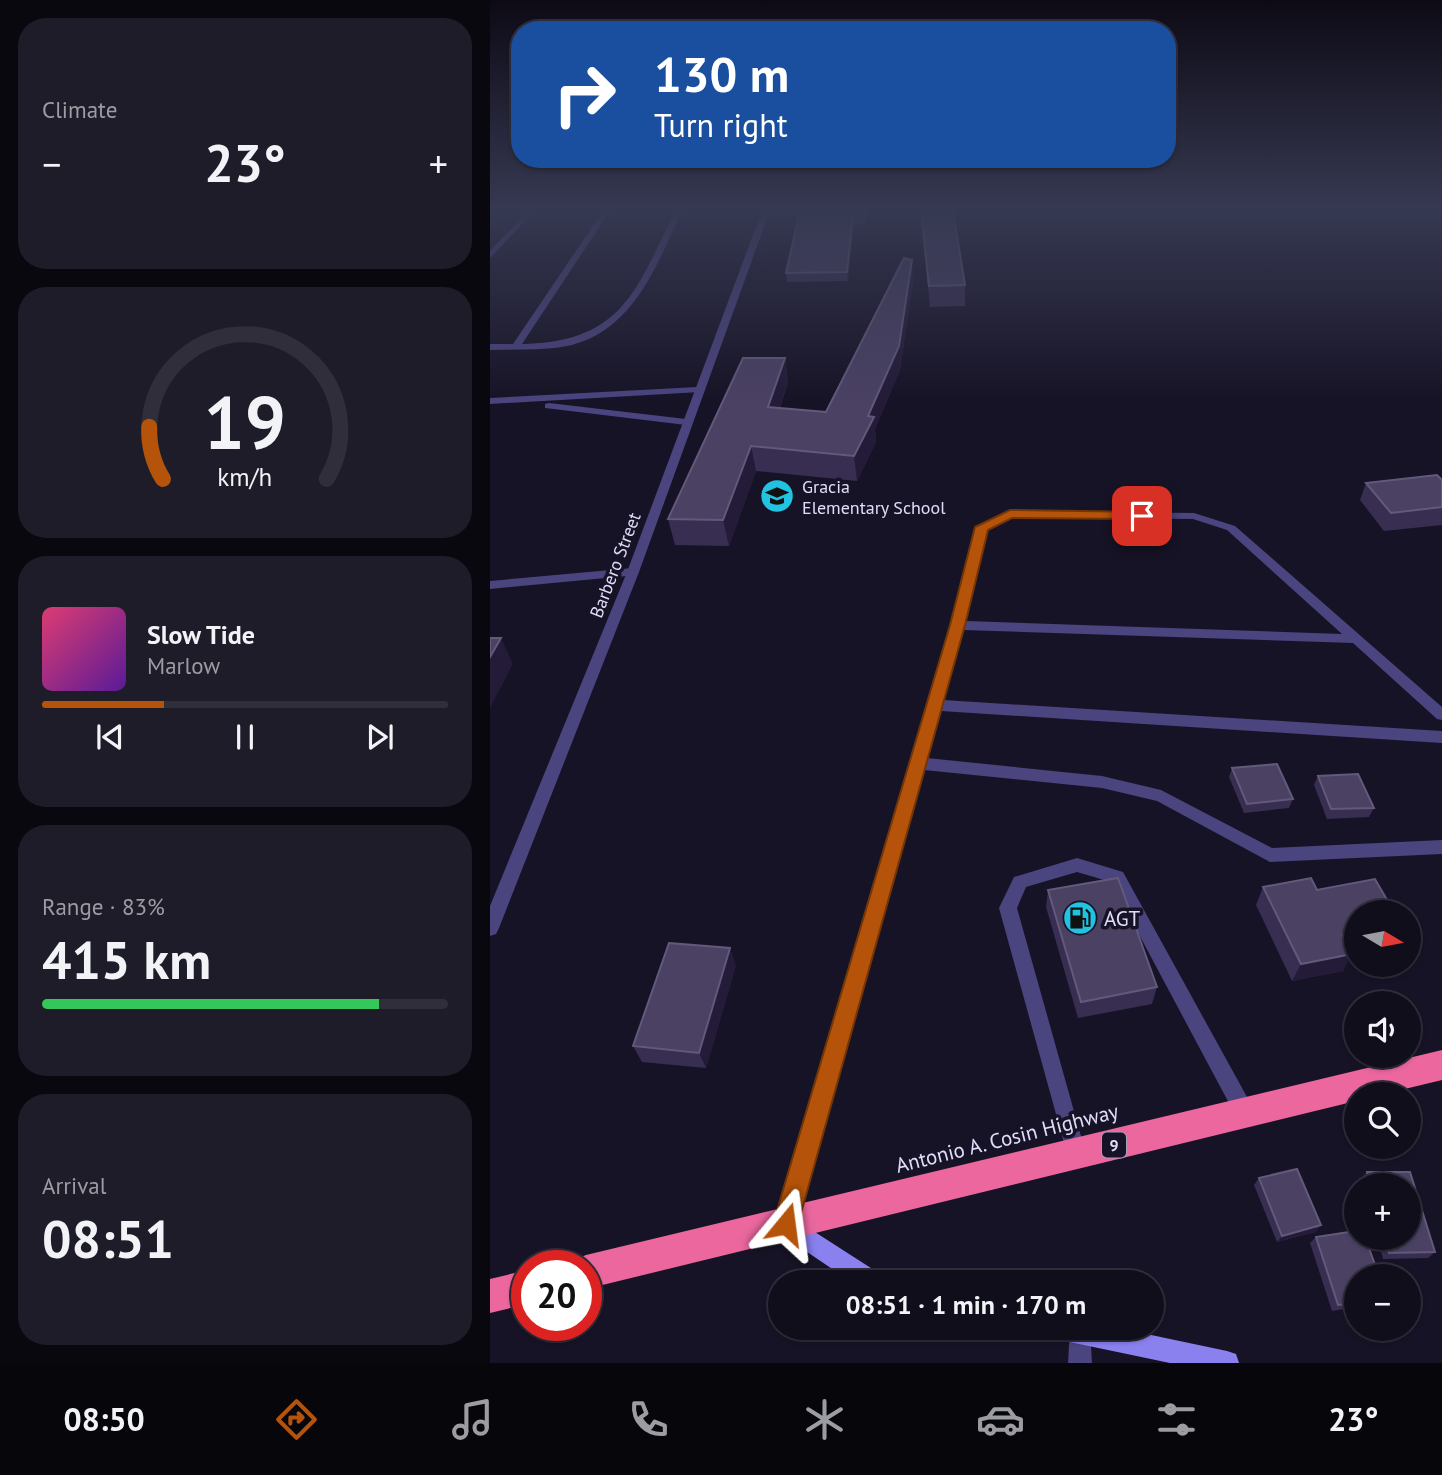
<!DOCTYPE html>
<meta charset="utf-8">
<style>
:root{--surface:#110e1c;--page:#1e1c29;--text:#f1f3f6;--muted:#9c9ca3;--line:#302e3b;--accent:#b45309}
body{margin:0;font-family:"PT Sans",sans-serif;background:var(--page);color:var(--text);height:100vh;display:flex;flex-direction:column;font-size:26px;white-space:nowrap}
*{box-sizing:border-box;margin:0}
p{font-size:23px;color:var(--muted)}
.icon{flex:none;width:38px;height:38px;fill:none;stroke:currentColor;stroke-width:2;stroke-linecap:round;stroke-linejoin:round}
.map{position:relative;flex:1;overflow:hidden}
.details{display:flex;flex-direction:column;gap:18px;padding:18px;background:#09080f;width:490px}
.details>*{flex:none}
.top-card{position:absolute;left:21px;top:21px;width:665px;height:147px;border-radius:28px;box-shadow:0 2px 5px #0004,0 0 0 2px var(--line);background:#1a4fa0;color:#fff;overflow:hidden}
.needle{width:46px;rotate:100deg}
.tools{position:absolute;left:854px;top:900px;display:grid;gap:14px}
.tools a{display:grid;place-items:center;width:77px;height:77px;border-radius:50%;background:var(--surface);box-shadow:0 2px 5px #0004,0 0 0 2px var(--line);font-size:35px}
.speed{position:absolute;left:21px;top:1250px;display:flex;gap:14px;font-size:35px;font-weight:700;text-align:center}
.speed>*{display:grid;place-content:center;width:91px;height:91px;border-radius:50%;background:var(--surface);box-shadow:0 2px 5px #0004,0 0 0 2px var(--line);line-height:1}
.speed .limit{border:10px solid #d22;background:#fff;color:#111}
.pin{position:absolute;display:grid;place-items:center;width:60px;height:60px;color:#fff;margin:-30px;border-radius:14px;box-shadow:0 4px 10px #0006}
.me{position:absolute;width:77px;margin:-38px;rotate:16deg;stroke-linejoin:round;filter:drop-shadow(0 0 5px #0008)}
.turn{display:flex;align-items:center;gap:24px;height:147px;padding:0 28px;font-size:32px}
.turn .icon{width:91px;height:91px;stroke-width:2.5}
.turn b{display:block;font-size:49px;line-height:60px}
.big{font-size:52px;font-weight:800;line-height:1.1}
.details .widget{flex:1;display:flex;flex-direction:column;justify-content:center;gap:10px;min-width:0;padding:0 24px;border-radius:28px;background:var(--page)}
.details .dial{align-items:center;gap:0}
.dial svg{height:182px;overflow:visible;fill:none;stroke:var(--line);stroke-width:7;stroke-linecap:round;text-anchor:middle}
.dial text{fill:var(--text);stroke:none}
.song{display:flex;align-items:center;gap:21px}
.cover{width:84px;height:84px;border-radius:10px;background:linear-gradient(135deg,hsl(340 70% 55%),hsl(270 70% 35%))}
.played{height:7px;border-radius:4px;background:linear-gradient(90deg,var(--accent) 30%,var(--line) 30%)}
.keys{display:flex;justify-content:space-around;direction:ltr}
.heat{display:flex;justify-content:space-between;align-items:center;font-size:38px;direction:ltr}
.charge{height:10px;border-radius:5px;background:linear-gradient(90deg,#34c759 83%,var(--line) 0)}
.trip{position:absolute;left:278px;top:1270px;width:396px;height:70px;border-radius:35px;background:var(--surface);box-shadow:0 2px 5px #0004,0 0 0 2px var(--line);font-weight:800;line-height:70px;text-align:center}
.menu{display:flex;height:112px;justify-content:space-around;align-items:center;background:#07060b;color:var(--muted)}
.menu .icon{width:49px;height:49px}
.menu .current{color:var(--accent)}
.menu b{font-size:32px;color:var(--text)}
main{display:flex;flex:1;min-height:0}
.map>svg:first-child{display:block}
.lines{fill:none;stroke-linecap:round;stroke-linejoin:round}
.lane{fill:#4a447f;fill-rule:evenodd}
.street{fill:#4a447f;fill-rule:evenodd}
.secondary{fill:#8a80ee;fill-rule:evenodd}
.highway{fill:#eb679e;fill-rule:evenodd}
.wall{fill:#382e51}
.shaded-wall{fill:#231b38}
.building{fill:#4a4163;stroke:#62597b;stroke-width:2}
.route{fill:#b45309;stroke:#753606;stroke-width:2}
.labels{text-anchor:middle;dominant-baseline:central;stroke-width:7;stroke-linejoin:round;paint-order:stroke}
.shield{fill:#171326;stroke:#a5a0ba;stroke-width:2}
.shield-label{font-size:16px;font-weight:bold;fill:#e2dcfa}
.poi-label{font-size:18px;fill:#e2dcfa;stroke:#171326;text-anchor:start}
.street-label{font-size:18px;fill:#e2dcfa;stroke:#171326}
.near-poi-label{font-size:21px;fill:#e2dcfa;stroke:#171326;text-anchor:start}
.near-street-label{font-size:21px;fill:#e2dcfa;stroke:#171326}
</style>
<main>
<section class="details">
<div class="widget"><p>Climate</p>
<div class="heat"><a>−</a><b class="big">23°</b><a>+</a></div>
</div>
<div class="widget dial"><svg viewBox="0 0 100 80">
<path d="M14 69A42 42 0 1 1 86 69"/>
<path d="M14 69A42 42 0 0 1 8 46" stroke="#b45309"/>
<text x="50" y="56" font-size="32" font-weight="700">19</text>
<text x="50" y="72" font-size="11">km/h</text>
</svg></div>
<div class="widget">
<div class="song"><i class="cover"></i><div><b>Slow Tide</b><p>Marlow</p></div></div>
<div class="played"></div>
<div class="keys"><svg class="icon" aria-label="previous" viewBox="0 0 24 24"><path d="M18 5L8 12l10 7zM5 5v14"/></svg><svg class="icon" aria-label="pause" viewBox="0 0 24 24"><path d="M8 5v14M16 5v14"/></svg><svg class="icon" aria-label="next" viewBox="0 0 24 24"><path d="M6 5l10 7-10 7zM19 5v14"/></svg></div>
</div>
<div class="widget"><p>Range · 83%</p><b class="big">415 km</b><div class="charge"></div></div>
<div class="widget"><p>Arrival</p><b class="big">08:51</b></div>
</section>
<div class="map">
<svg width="952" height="1363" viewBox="0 0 952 1363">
<rect width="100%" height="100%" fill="#171326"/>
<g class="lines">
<g class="lane">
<polygon points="38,211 45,211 0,258 0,251"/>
<path d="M113,211H120L32,344C133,342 146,290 185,211H192C167,264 145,328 82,345C55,351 27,349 0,350V344H23Z"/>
<polygon points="207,387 212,390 210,392 0,404 0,398"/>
<polygon points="59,403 196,419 201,422 196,425 55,408 55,404"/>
<path d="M520,511L704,513L745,526L952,707V720L947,719L863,643L473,630L453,700L952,731V743L451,711L437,758L612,776L671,790L782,848L952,840V854L780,862L667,801L612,788L434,770L307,1223L304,1231L296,1234L288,1231L285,1223L420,766L418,763L422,758L437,707L436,705L439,701L461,625L486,527ZM522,517L703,519L737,530L852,634L476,621L497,529Z"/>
<polygon points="143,568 147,569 149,572 147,575 0,589 0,581"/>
<polygon points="587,858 633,872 762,1106 765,1113 762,1120 755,1123 748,1120 621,882 587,872 536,887 527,908 596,1154 593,1161 586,1164 579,1161 509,908 524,877"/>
<polygon points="580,1328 600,1328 602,1363 578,1363"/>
</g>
<polygon class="street" points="272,211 304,211 278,216 149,572 9,928 6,934 0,936 0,906 137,572"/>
<g class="secondary">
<polygon points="300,1216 384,1270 399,1275 402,1283 363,1283 292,1235 289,1227 292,1219"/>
<polygon points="558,1328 628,1328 737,1351 746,1354 749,1363 680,1363 570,1340 562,1336"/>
</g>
<g class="highway">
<polygon points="952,1050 952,1080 894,1094 866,1094 866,1101 96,1289 96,1265 82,1265 84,1260 96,1255"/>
<polygon points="37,1270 37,1304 0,1313 0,1279"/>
</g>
</g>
<g class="wall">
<polygon points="310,211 377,211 376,224 364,224 358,281 297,282 296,273"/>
<polygon points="430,211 463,211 475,285 475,306 440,307"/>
<polygon points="423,282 410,370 385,429 386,442 367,481 266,471 239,546 185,545 178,519 295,358 298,382 290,408 336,412"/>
<polygon points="952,480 952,525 894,531 870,500 876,483"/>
<polygon points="742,768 803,799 799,808 754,813 739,777"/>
<polygon points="828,776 884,808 879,817 837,819 824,785"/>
<polygon points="773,887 827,890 866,912 866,948 860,949 853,971 802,981 766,905"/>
<polygon points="558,890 667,987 662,1004 588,1018 556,907"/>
<polygon points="246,965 216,1068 152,1062 143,1046"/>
<polygon points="877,1172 920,1172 945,1252 938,1258 893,1259 887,1237 919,1237 919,1185 872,1185 870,1179"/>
<polygon points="769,1178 826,1232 787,1242 764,1185"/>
<polygon points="826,1237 866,1276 866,1307 842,1311 820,1243"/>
</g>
<g class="shaded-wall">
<polygon points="363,216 364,224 358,281 357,272"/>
<polygon points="422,260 423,282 410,370 385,429 386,442 367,481 364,456 378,416"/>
<polygon points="295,358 298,382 282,431 278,407"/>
<polygon points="261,446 266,471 239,546 233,520"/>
<polygon points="11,638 23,664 0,708 0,657"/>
<polygon points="240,948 246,965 216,1068 209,1053"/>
<polygon points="862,954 853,971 802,981 811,964"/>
<polygon points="831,1225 826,1232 787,1242 792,1236"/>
</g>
<g class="building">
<polygon points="310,211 376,211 375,215 363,216 357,272 296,273"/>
<polygon points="431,211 463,211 475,285 439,286"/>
<polygon points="414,258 422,260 409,346 378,416 384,417 364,456 261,446 233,520 178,519 253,358 295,358 278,407 336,412"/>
<polygon points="947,475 952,480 952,507 901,513 876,483"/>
<polygon points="0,638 11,638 0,657"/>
<polygon points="787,764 803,799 757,804 742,768"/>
<polygon points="868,774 884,808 841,809 828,776"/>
<polygon points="628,878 667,987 591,1002 558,890"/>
<polygon points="821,878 827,890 885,879 904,912 866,912 866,932 852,935 862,954 811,964 773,887"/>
<polygon points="179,943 240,948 209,1053 143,1046"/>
<polygon points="807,1169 831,1225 792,1236 769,1178"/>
<polygon points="877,1172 920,1172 945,1252 899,1253 895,1237 919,1237 919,1185 880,1185"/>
<polygon points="866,1231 866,1237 875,1237 889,1276 866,1276 866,1303 848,1305 826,1237"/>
</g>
<linearGradient id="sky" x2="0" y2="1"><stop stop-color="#0d0a15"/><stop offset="0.52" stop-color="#363952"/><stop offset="1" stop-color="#363952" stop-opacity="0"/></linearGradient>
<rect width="952" height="402" fill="url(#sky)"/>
<polygon class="route" points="520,510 652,512 658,516 652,519 522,518 498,530 475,625 308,1224 305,1233 296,1237 287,1233 283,1224 460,625 485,527"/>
<defs>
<g id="school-disc" transform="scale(1.75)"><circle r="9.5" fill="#22c2e1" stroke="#171326"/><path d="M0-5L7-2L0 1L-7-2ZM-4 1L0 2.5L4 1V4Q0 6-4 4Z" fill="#111"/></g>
<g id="fuel-disc" transform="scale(1.75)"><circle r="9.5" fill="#22c2e1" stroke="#171326"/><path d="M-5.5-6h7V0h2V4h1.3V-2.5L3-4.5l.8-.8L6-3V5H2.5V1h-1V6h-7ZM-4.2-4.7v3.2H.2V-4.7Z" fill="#111"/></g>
</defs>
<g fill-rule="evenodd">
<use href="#school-disc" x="287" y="496"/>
<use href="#fuel-disc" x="590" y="918"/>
</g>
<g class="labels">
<rect class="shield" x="612" y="1132.5" width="24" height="25" rx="5"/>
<g class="shield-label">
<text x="624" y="1145">9</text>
</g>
<g class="poi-label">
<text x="312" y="486">Gracia<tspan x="312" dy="21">Elementary School</tspan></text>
</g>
<g class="street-label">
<text transform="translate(125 565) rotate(-69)">Barbero Street</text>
</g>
<g class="near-poi-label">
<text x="614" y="918">AGT</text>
</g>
<g class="near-street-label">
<text transform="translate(517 1138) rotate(-14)">Antonio A. Cosin Highway</text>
</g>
</g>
</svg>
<div class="tools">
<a><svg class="needle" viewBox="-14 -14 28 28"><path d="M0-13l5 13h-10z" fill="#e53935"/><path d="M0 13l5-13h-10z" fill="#9c9ca3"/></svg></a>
<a><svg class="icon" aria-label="sound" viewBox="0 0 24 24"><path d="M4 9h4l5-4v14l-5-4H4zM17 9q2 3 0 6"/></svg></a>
<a><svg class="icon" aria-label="search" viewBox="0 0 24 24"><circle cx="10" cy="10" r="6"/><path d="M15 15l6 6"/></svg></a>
<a>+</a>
<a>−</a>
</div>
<div class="speed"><div class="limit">20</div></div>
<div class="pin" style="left:652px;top:516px;background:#d93025"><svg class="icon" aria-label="arrive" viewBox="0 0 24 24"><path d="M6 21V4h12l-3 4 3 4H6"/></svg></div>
<svg class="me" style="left:296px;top:1224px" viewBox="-20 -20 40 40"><path d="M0-17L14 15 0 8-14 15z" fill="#b45309" stroke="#fff" stroke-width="4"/></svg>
<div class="trip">08:51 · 1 min · 170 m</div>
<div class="top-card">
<div class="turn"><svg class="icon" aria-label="right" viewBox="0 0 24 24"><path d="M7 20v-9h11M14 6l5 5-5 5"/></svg><div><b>130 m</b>Turn right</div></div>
</div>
</div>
</main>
<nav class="menu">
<b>08:50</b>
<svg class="icon current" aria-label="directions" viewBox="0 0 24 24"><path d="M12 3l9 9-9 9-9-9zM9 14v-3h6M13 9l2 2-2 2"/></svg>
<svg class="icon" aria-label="music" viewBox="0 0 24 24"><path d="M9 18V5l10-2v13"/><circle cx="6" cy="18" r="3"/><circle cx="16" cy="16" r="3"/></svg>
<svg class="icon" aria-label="phone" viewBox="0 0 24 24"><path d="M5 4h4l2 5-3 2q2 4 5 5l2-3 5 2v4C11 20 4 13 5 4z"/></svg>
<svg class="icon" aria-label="climate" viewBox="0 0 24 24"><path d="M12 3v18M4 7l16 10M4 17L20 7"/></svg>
<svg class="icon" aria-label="car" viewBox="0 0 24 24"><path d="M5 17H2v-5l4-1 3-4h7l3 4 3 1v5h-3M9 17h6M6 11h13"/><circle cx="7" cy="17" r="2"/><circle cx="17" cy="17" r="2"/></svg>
<svg class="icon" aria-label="filters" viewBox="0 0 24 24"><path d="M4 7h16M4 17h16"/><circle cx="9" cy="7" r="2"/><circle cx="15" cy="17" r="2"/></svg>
<b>23°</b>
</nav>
